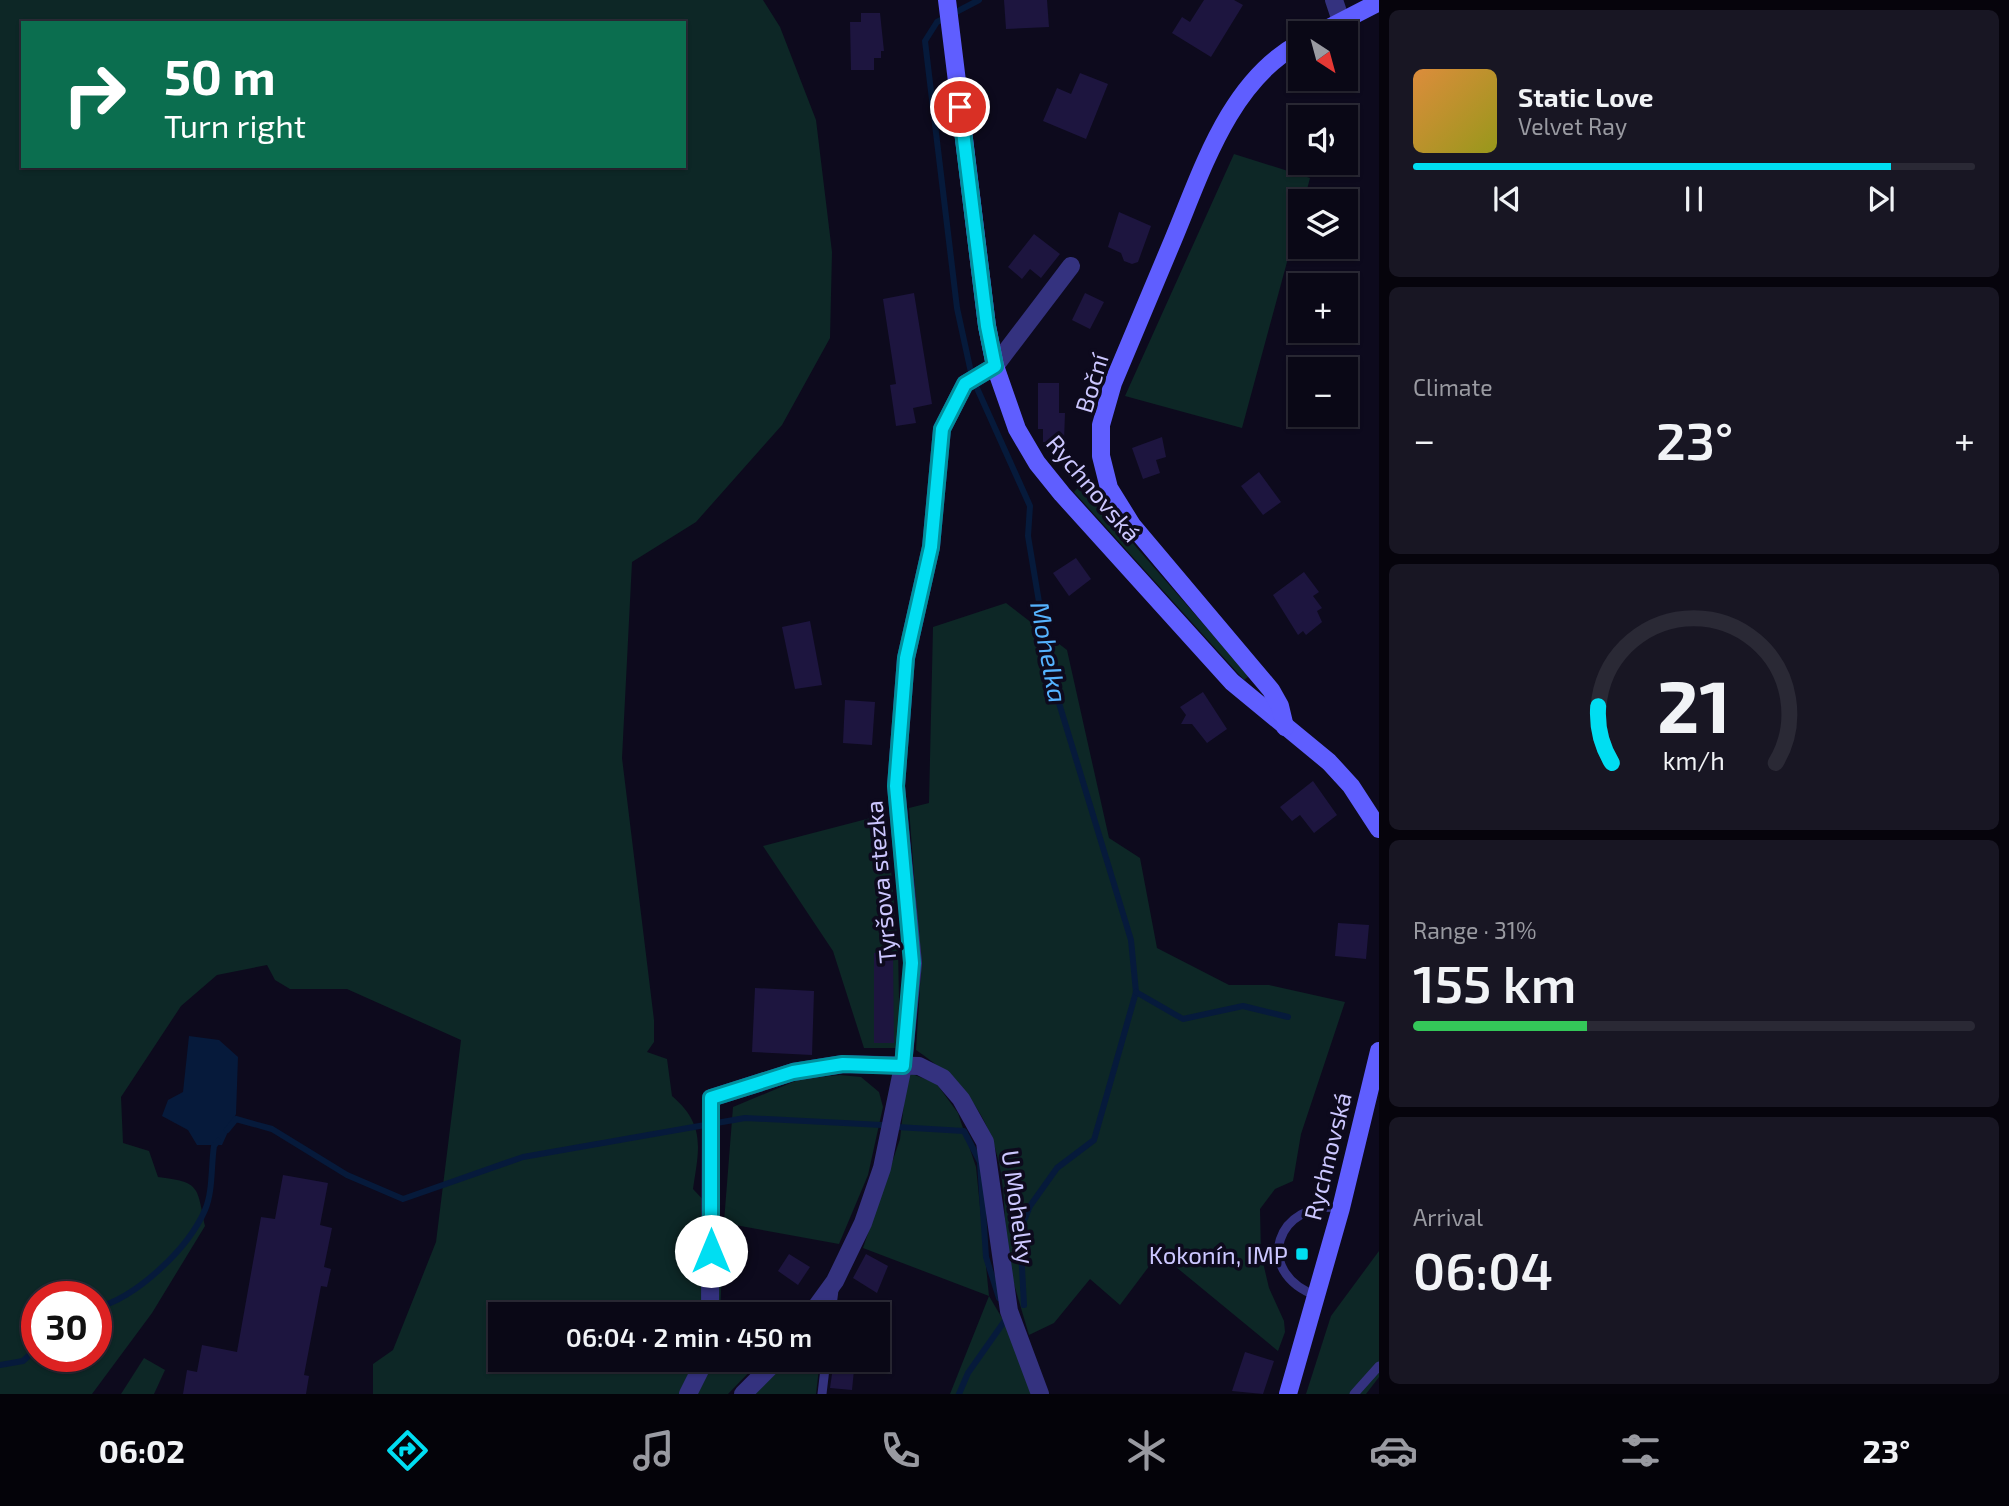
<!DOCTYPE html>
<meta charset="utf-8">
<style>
:root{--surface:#0a0816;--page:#181623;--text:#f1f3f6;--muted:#999aa1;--line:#2a2935;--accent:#00def2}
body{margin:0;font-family:"Exo 2",sans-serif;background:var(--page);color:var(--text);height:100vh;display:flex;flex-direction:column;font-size:26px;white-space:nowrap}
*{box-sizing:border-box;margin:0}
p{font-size:23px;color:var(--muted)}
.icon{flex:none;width:38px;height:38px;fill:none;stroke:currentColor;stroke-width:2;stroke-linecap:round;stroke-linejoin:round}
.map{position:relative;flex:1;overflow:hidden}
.sheet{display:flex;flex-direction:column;gap:10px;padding:10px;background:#06040c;width:630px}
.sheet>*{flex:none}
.top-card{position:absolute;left:21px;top:21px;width:665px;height:147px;border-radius:0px;box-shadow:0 2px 5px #0004,0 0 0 2px var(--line);background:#0b6e4f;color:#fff;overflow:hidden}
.needle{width:46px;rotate:144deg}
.tools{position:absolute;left:1288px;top:21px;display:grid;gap:14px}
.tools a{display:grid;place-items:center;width:70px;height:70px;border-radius:0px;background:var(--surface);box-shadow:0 2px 5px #0004,0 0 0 2px var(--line);font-size:35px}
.speed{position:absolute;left:21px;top:1281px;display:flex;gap:14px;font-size:35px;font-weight:700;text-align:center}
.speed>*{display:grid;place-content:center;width:91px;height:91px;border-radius:50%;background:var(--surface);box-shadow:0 2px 5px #0004,0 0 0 2px var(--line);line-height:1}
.speed .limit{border:10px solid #d22;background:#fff;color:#111}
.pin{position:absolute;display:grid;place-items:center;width:60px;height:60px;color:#fff;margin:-30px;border:4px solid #fff;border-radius:50%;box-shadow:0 2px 7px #0007}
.me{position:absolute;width:77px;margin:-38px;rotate:0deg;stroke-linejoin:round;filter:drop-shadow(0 0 5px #0008)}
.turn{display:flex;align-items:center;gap:24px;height:147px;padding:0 28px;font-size:32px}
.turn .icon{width:91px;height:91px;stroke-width:2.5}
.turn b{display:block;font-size:49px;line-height:60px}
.big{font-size:52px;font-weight:600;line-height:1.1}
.sheet .tile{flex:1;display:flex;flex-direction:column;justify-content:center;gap:10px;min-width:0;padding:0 24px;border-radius:10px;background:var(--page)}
.sheet .dial{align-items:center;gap:0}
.dial svg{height:182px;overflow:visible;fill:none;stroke:var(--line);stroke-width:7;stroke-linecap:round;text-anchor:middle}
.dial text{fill:var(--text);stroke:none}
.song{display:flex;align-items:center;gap:21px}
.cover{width:84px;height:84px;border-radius:10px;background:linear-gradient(135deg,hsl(30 70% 55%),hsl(60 70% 35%))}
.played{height:7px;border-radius:4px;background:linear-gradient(90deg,var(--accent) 85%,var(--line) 85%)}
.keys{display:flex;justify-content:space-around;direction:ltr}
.heat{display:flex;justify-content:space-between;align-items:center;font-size:38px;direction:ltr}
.charge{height:10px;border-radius:5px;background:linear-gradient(90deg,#34c759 31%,var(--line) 0)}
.trip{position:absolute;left:488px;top:1302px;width:402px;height:70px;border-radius:0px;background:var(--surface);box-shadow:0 2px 5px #0004,0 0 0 2px var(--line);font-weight:600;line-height:70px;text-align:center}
.tab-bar{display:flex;height:112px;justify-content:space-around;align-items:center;background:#040309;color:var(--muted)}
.tab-bar .icon{width:49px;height:49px}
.tab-bar .active{color:var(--accent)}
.tab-bar b{font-size:32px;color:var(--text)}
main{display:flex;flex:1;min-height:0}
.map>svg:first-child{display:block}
.green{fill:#0d2726;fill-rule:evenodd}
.water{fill:#061a3b}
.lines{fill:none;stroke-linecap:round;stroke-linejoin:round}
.stream{stroke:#061a3b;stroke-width:6}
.building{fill:#1d153f}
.lane{stroke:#34327f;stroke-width:9}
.street{stroke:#34327f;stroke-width:18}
.secondary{stroke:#5f5eff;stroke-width:18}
.route-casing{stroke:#00909d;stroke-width:18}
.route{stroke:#00def2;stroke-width:12}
.poi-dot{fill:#00def2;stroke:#0d0a1d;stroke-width:2.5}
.labels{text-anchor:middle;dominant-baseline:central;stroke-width:7;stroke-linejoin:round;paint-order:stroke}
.street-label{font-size:24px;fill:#ccc7ff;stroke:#0d0a1d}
.poi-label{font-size:24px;fill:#ccc7ff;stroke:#0d0a1d;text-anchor:end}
.water-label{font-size:26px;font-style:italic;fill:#55b3ff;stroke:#0d0a1d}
</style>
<main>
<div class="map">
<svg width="1379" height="1394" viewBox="0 0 1379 1394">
<rect width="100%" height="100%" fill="#0d0a1d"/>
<g class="green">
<path d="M0,0H763L780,27L816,120L832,252L830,338L782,425L696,522L632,562L622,758L654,1020V1042L647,1052L667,1059L672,1096C706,1125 699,1149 693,1189L724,1222L733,1107L800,1079L840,1075L861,1077L879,1092L883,1107L868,1175L839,1244L724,1223L720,1314H500V1360H761L728,1394H373V1364L393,1350L436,1242L461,1040L347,989H290L275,980L267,965L217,975L181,1006L121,1097L123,1143L149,1151L158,1177C200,1182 197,1186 205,1226L152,1313L92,1394H0ZM23,23H684V166H23ZM37,1297H96V1356H37Z"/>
<polygon points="1234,154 1310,178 1304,201 1300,201 1300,214 1242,428 1125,396"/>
<polygon points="1089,476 1123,532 1249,676 1244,680 1074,492"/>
<path d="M1006,603L1067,650L1109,838L1140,858L1157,948L1229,985H1269L1345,1002L1301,1134L1293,1181L1275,1189L1260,1209L1261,1254L1269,1288L1284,1321L1285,1332L1278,1351L1159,1253L1120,1305L1090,1279L1054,1323L1029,1335C1023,1314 1016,1293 1011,1272C1003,1235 1007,1195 998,1159C986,1108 957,1078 916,1050L921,970L909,808L929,803L933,627Z"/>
<polygon points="886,814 898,948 900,1048 864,1048 833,951 763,846"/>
<polygon points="912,1074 936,1083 958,1113 976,1167 989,1296 1012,1335 1031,1394 950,1394 989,1296 863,1248 900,1139 907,1076"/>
<polygon points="1379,1251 1379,1377 1366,1394 1306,1394 1331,1316"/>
<polygon points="144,1358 165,1370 154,1394 121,1394"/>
<polygon points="786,1360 820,1360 816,1394 754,1394"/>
</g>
<polygon class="water" points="189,1036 219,1040 238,1057 236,1114 222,1145 197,1145 188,1130 162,1116 168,1100 183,1092"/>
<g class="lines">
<g class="stream">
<polyline points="979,0 937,22 925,41 957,308 972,377 1030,506 1028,536 1052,680 1131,940 1136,992 1094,1140 1057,1168 1030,1206 1020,1231 1024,1305"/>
<polyline points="1136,992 1183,1019 1243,1006 1288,1017"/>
<polyline points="897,1127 964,1131 980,1162 986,1257 999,1298"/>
<polyline points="227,1130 236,1119 272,1129 347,1175 403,1199 523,1157 745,1118 882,1125"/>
<path d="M96,1308C137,1297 188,1249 205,1210C213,1192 211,1165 214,1146L218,1141"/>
<polyline points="0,1365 23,1361 37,1348"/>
<polyline points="959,1394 968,1373 1006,1319 1005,1315"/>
</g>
</g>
<g class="building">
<polygon points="1004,0 1047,0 1049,27 1006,29"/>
<polygon points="1204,0 1234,0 1243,5 1211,57 1172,33 1182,17 1190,22"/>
<polygon points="861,13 880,13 884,51 881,51 881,58 874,58 874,70 851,70 850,22 861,22"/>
<polygon points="1080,73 1108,84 1086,139 1043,121 1057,88 1071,94"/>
<polygon points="1119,212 1151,226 1138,262 1132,264 1124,261 1121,253 1108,247"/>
<polygon points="1034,234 1060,254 1041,278 1030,269 1022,279 1008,267"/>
<polygon points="914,293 932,404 913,408 916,423 896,426 890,385 896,384 883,299"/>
<polygon points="1085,293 1104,302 1090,329 1072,320"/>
<polygon points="1038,383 1059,383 1059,413 1065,413 1064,442 1043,442 1043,429 1038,429"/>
<polygon points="1162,437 1166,457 1156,460 1160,473 1143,479 1132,448"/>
<polygon points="1259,472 1281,502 1263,515 1241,486"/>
<polygon points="1076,558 1091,579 1069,596 1053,573"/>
<polygon points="1304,572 1319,592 1313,596 1322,608 1317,611 1322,622 1306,635 1303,631 1298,635 1273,595"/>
<polygon points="810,621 822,685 795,689 782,627"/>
<polygon points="1203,692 1227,729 1207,743 1192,724 1181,724 1186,715 1180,707"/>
<polygon points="845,700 875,702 872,745 843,743"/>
<polygon points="1313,781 1337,815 1314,833 1300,815 1292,821 1280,807"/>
<polygon points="1338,923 1369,925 1366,959 1335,956"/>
<polygon points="874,953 893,953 894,1043 874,1043"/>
<polygon points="755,988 814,991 812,1055 752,1052"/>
<polygon points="283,1175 328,1183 320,1225 332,1228 324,1267 331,1269 327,1287 321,1286 304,1375 309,1376 306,1394 183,1394 187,1370 197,1372 202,1345 237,1352 261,1217 275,1219"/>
<polygon points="789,1254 810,1267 798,1285 778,1271"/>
<polygon points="866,1254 888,1266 877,1293 853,1278"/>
<polygon points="1245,1352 1274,1361 1263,1394 1232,1391"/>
<polygon points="834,1360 855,1360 852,1390 830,1388"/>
</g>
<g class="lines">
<g class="lane">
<path d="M1317,1296C1251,1272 1277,1199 1341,1208"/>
<polyline points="831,1314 834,1290"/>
<polyline points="822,1394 826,1360"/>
<polyline points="1354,1394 1379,1366"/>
</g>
<g class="street">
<polyline points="1334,0 1341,21"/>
<polyline points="710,1314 711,1098 793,1072 843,1064 919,1066 943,1078 961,1099 985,1142 1009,1311 1040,1394"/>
<polyline points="811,1314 835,1281 863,1223 882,1168 903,1066 913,963 896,786 906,658 931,547 942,429 965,384 995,366 1071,266"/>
<polyline points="688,1394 705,1360"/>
<polyline points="743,1394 777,1360"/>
</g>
<g class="secondary">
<polyline points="947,0 987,326 995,366 1017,429 1037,463 1062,494 1232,682 1329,762 1351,786 1379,829"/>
<polyline points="1319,33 1379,2"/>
<path d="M1285,727L1280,706L1271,690L1132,525L1109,488L1101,456V425L1113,383C1133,335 1153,288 1173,240C1202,171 1229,81 1300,43"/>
<polyline points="1288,1394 1341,1208 1379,1051"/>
</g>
</g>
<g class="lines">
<g class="route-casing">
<polyline id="route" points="711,1251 711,1098 793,1072 843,1064 903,1066 912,963 896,786 906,658 931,547 942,429 965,384 995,366 987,326 960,107"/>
</g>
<use href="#route" class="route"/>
</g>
<rect class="poi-dot" x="1295" y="1247" width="14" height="14" rx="3.5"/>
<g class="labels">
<g class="street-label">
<text transform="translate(1091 383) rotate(-73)">Boční</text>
<text transform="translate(1094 488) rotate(50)">Rychnovská</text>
<text transform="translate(880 882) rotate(-95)">Tyršova stezka</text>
<text transform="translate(1327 1156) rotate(-76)">Rychnovská</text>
<text transform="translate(1019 1207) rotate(82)">U Mohelky</text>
</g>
<g class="poi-label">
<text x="1288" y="1254">Kokonín, IMP</text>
</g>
<g class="water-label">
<text transform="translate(1050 652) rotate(79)">Mohelka</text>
</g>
</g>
</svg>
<div class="tools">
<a><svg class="needle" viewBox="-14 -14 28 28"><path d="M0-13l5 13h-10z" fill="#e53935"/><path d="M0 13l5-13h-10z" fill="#999aa1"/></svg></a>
<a><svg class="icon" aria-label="sound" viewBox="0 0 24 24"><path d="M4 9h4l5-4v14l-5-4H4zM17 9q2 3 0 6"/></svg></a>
<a><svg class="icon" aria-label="layers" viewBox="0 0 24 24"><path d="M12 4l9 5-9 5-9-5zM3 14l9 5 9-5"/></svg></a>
<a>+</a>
<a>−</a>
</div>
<div class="speed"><div class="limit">30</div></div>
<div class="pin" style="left:960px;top:107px;background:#d93025"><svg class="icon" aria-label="arrive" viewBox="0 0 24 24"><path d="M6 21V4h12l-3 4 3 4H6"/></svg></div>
<svg class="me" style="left:711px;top:1251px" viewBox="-20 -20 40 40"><circle r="19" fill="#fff"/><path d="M0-13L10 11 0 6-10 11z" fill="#00def2"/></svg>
<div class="trip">06:04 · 2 min · 450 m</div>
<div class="top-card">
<div class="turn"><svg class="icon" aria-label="right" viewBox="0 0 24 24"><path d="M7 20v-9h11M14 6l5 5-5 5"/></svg><div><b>50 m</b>Turn right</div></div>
</div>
</div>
<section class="sheet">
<div class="tile">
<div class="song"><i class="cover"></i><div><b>Static Love</b><p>Velvet Ray</p></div></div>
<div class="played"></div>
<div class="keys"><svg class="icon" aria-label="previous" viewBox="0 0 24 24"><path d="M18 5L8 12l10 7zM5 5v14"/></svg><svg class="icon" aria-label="pause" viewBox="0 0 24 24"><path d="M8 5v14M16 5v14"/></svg><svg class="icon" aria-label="next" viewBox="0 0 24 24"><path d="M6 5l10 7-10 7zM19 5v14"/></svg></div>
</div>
<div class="tile"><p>Climate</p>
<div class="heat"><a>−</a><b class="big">23°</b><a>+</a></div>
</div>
<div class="tile dial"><svg viewBox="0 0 100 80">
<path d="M14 69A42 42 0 1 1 86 69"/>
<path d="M14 69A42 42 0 0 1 8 44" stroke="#00def2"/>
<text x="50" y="56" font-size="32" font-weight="700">21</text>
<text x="50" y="72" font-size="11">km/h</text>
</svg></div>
<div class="tile"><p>Range · 31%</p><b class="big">155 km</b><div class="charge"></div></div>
<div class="tile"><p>Arrival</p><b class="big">06:04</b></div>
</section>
</main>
<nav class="tab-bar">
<b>06:02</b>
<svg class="icon active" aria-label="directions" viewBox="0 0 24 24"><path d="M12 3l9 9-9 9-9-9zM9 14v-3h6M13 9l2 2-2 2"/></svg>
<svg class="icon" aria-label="music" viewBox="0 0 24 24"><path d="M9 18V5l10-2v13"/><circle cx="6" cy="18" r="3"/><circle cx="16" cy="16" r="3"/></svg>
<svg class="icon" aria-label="phone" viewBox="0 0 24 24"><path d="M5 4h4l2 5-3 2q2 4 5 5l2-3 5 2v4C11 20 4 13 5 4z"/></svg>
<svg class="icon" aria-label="climate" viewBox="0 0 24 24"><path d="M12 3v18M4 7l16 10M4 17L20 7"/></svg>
<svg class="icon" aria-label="car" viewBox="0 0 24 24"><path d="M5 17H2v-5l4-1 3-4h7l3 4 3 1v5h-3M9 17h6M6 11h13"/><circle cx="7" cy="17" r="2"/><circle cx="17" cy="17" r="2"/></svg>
<svg class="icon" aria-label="filters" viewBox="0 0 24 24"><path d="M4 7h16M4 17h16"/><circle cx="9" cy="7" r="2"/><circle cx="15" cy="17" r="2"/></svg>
<b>23°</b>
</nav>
